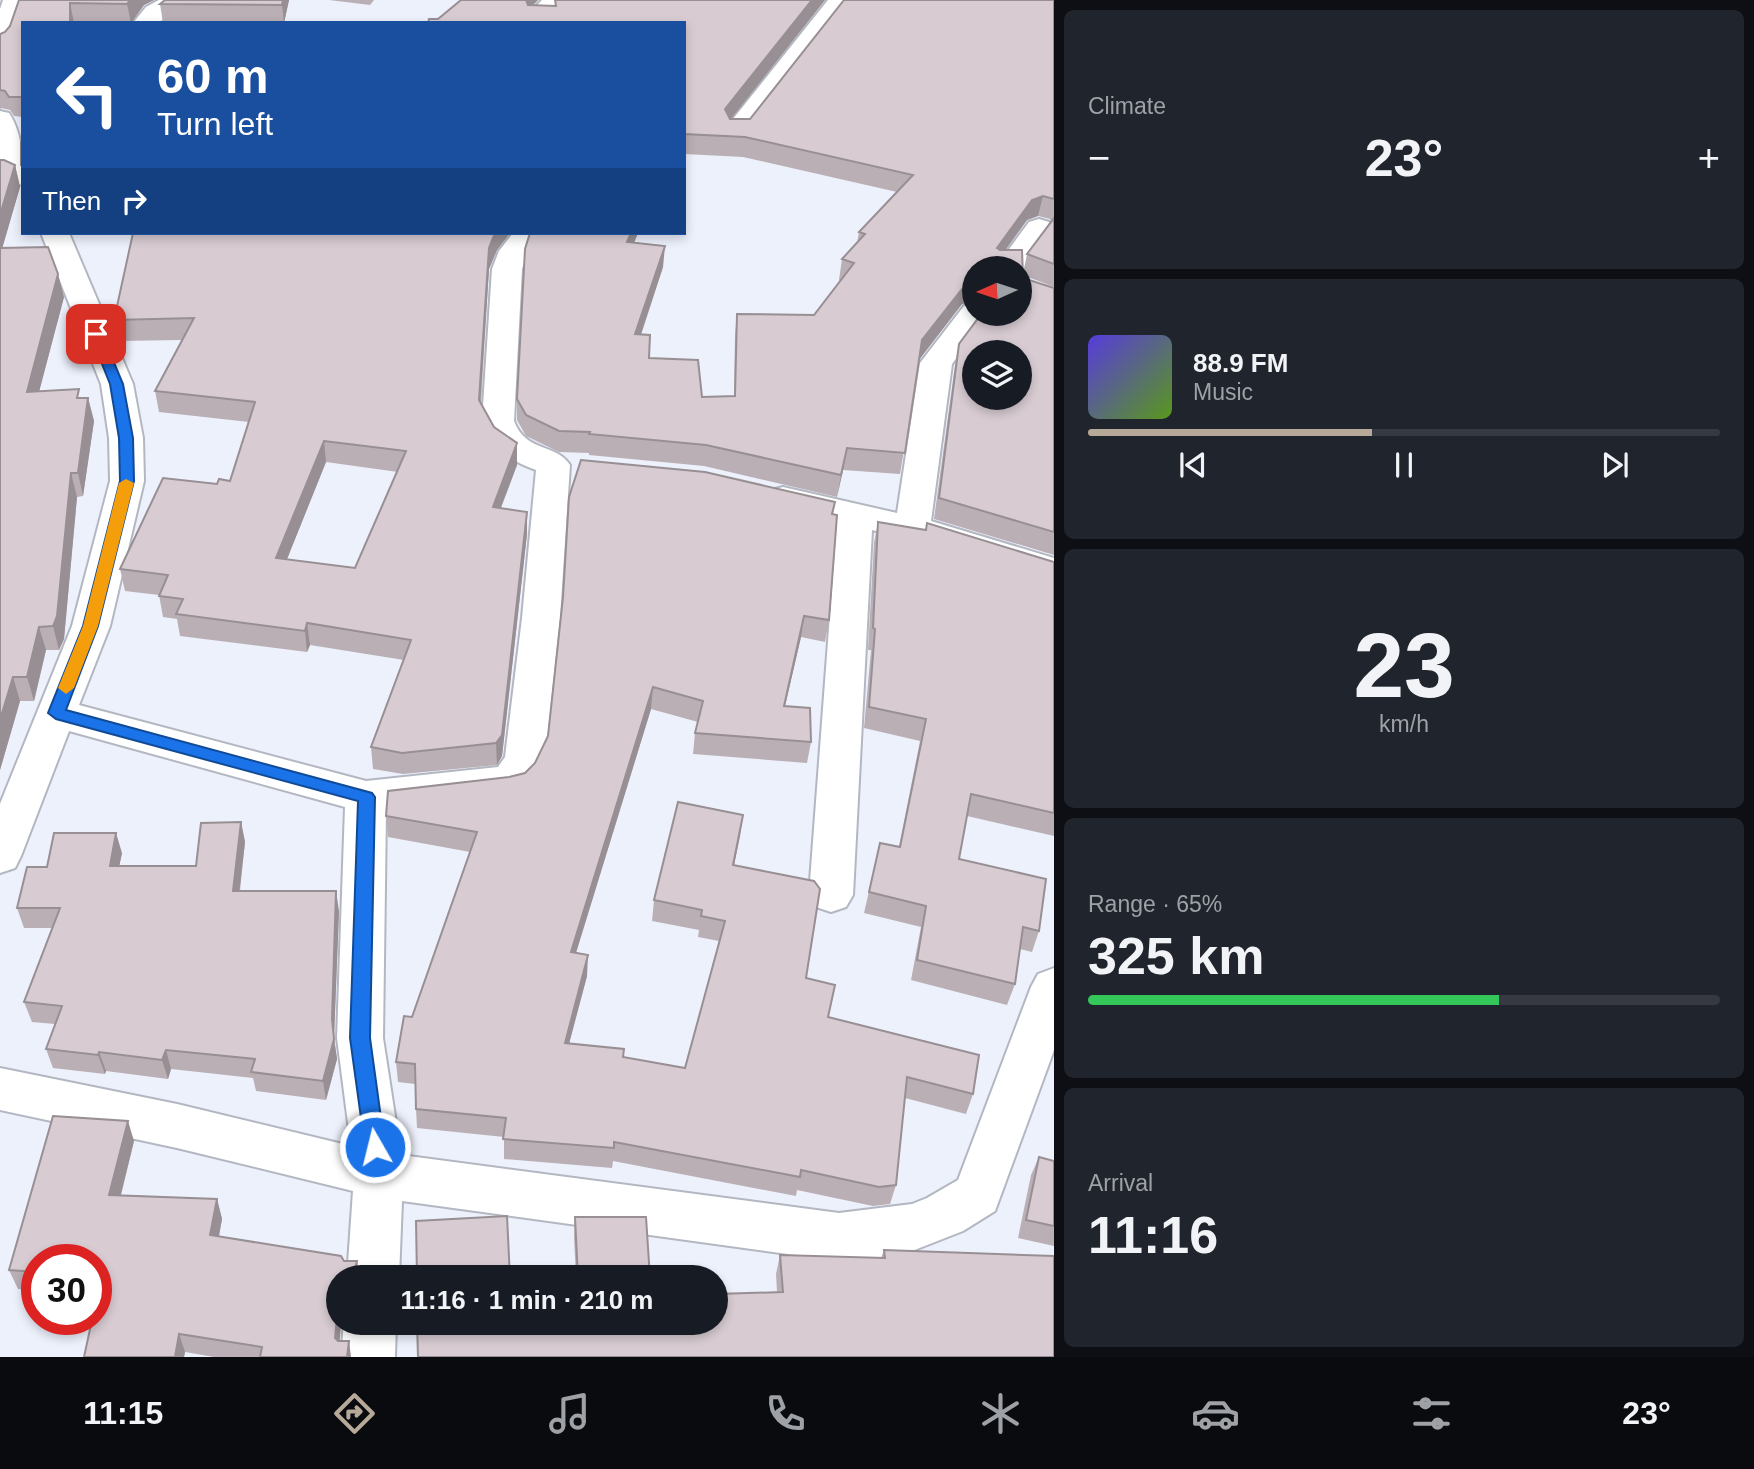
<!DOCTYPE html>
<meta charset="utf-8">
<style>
:root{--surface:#171b24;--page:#20242c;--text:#f1f3f6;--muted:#9ea1a6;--line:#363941;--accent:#b7a998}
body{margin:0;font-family:Helvetica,sans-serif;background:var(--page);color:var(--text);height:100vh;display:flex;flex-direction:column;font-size:26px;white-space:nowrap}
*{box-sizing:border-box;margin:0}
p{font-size:23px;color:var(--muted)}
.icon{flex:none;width:38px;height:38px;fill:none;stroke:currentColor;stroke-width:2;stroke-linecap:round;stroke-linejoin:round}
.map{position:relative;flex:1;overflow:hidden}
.details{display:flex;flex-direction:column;gap:10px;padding:10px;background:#0d0f14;width:700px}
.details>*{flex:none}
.guide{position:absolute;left:21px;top:21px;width:665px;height:214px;border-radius:0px;box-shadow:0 4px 10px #0003;background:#1a4fa0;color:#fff;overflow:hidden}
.needle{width:46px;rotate:267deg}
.tools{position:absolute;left:962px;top:256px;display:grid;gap:14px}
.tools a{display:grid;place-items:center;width:70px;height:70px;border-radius:50%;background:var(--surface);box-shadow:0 4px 10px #0003;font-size:35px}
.speed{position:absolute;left:21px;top:1244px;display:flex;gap:14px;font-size:35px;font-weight:700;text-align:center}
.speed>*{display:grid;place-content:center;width:91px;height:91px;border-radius:50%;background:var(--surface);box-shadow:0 4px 10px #0003;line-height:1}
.speed .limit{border:10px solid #d22;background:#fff;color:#111}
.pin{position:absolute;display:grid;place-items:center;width:60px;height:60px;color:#fff;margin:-30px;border-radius:14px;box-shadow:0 4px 10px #0006}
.me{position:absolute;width:77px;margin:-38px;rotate:352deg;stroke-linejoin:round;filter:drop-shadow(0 0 5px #0008)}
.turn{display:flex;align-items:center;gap:24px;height:147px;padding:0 21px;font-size:32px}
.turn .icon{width:91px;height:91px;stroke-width:2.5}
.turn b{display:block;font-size:49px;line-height:60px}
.then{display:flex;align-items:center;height:66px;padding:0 21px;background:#0003;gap:14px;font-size:26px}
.big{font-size:52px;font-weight:700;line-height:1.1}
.details .widget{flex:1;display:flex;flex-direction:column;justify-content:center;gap:10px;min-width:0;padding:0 24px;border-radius:10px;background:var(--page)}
.details .dial{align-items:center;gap:0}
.dial b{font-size:91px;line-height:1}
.song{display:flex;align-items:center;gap:21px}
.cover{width:84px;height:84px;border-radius:10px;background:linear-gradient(135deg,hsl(250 70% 55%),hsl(90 70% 35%))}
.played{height:7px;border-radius:4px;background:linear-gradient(90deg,var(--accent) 45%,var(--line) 45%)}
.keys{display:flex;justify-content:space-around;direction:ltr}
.heat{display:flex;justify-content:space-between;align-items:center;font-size:38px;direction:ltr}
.charge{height:10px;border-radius:5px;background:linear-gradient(90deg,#34c759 65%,var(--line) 0)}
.trip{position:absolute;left:326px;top:1265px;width:402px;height:70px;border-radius:35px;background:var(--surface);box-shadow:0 4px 10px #0003;font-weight:700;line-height:70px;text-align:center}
.dock{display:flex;height:112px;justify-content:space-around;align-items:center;background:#090b0e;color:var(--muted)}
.dock .icon{width:49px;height:49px}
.dock .active{color:var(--accent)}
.dock b{font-size:32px;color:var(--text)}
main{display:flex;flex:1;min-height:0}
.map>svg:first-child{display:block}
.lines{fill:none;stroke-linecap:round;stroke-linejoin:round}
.minor-casing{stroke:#b2b7c1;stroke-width:4}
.minor{fill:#fff;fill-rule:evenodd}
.wall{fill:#baafb5;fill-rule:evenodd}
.shaded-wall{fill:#978f93}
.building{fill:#d8ccd2;stroke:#978f93;stroke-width:2;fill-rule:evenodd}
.route{fill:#1a73e8;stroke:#114b97;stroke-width:2}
.slow{fill:#f59e0b}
</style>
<main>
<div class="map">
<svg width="1054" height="1357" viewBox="0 0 1054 1357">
<rect width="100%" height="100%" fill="#edf1fc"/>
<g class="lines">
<g class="minor-casing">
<g id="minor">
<polygon points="3,0 27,0 12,44 9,49 0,51 0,9"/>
<polygon points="159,0 206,0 202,5 175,11 158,23 133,23 146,7"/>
<polygon points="542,0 568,0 552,16 554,23 530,23 527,15"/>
<polygon points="828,0 853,0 747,136 738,138 729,136 725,130 729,124"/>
<path d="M0,111L9,113C23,134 23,162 23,185L13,183L0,160Z"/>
<polygon points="1039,219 1049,222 1053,228 1020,274 1020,268 995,268 1029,222"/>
<path d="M41,233H69L133,384L143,438L144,481L110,626L79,705L366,781L498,767L505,757L522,618L536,470C509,460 491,449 482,421L492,269L499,251L513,233H542L528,252L522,269L514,421C526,453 556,443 570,465L560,618L545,757L533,783L523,792L509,796L386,810L383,1038L401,1155L839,1213L912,1204L927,1198L958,1180L1031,987L1038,974L1054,968V1050L995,1211L963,1231L912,1251L877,1258L839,1261L402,1201L399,1278H347L353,1191L177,1148L0,1110V1068L177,1104L351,1146L337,1038L345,807L69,731L21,856L15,868L0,873V804L72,626L110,481L109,438L101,384Z"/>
<polygon points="975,303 975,313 989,313 952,364 931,521 1054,558 1054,583 930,544 872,530 853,895 846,907 831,912 816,907 809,895 837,522 771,506 766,498 771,490 783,487 897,513 920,363 964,306"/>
<polygon points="344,1323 396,1323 395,1357 341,1357"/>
</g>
</g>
<use href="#minor" class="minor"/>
</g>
<g class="wall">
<polygon points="19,0 154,0 144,5 131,23 23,23 23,117 14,116 10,110 1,108 0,110 0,34 5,32 10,26"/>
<polygon points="165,0 289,0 284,23 163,23 160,4"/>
<polygon points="329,0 374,0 370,5"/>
<path d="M461,0H538L533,5L555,6V0H825L731,119H750L1054,0V287L1023,275V278L1054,288V555L934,519L955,365L959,344L1020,313L975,268V301L962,304L919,360L900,474L843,470L837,497L704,466L589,455V453L559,452L526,436L517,420V399L530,233H638L634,243L663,267L641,335L649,358L702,397L734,396L735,335L737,314L814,315L840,280H839L842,259L857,243L859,232L897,192L743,157L684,154V23L438,19ZM1038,216L1050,219L1051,222L1027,254L1023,274L1006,250L1027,220Z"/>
<polygon points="0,160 15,165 20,187 2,248 64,297 39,391 81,398 88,398 94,421 83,496 77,497 64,639 59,650 46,650 34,701 20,701 0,770"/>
<path d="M133,233H510L497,250L489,269L481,403L494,427L517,443V465L501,508L527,534L502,756L497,765L403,774L373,769L371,747L404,660L310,645L307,652L180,636L177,619L163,617L159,595L125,591L120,569L217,484L230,481L249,422L159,412L155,391L183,340L118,341L114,320ZM326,462L398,472L355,568L287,559Z"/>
<polygon points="835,502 833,514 829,620 825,642 801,637 785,706 811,742 807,763 693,754 695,733 698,722 651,709 576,953 587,976 569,1043 623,1057 685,1068 719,941 698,937 699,930 652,921 654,900 743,815 734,865 806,978 828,1017 973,1094 966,1114 905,1098 896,1185 890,1204 873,1206 797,1190 796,1196 613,1161 612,1168 504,1159 504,1137 417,1128 416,1109 415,1084 398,1082 396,1062 470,852 388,837 386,816 525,773"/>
<polygon points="878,522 1054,562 1054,836 967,816 959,859 1039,931 1032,952 1020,949 1015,984 1007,1005 911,980 921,927 864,913 880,843 899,847 920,741 864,728 871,650 868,650 874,543"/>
<polygon points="241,822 245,842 240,891 339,911 334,1038 337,1059 326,1100 256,1091 253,1078 171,1069 168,1079 106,1071 105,1074 53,1068 46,1049 55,1024 32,1022 24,1002 53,928 24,928 17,908 47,867 122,853 119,866 196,866"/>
<polygon points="134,1141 121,1195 217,1199 222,1219 219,1237 344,1261 357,1261 359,1278 338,1278 338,1323 341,1323 340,1341 351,1357 214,1357 185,1352 184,1357 84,1357 98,1294 96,1294 96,1260 37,1260 37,1290 18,1289 9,1270"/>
<polygon points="1039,1157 1054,1161 1054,1246 1018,1238 1031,1175"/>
<polygon points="575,1217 650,1278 576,1278 574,1237"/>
<polygon points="884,1250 1054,1357 418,1357 777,1292 776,1274 780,1255 881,1258"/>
</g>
<g class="shaded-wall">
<polygon points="130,0 154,0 144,5 131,23 127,4"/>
<polygon points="283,0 289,0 284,23 282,5"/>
<polygon points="525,0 538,0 525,13"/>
<polygon points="812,0 825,0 723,129 725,109"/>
<polygon points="70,3 74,23 70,23"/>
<polygon points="15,165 20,187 0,256 0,215"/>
<polygon points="1043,196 1038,216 1027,220 992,268 997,248 1032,200"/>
<polygon points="495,233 510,233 497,250 489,269 479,421 479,400 489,248"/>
<polygon points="631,233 638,233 626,262 627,242"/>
<polygon points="665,246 663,267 634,355 635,334"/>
<polygon points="58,274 64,297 33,415 27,392"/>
<polygon points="975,282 975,301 962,304 918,361 922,340 966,284"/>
<polygon points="88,398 94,421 83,496 78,473"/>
<polygon points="324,441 326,462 279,579 276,558"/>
<polygon points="517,443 517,465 493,528 493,507"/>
<polygon points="847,448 843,470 837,497 841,475"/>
<polygon points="71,473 77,497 64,639 59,650 53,626"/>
<polygon points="527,512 527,534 502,756 497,765 496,743"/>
<polygon points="804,616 801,637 780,727 784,706"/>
<polygon points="307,623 310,645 307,652 305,631"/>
<polygon points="39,627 46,650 34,701 27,677"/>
<polygon points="13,677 20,701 0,770 0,720"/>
<polygon points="653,687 651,709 570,972 571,952"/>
<polygon points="743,815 740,836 730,885 733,865"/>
<polygon points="241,822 245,842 237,911 233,891"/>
<polygon points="116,833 122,853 115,887 110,866"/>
<polygon points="336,891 339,911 334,1038 337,1059 326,1100 323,1081"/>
<polygon points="588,955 587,976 564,1063 565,1043"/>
<polygon points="166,1050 171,1069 168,1079 162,1060"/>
<polygon points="99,1052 106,1071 105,1074 98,1055"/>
<polygon points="128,1121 134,1141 116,1214 109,1195"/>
<polygon points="217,1199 222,1219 215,1255 210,1235"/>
<polygon points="357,1261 359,1278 353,1278"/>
<polygon points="338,1306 338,1323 341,1323 338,1357 335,1338"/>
<polygon points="179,1334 185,1352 184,1357 175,1357"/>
<polygon points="349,1341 351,1357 347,1357"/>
</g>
<g class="building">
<polygon points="19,0 130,0 127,4 70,3 70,23 23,23 23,97 9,97 5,91 0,90 0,34 5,32 10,26"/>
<polygon points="165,0 283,0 282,5 160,4"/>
<path d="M461,0H526L528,5L556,6L555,0H812L725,109L730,119H750L844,0H1054V199L1043,196L1032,200L997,248L1000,250H1022L1023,278L1054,288V532L939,498L959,344L982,313H1020V268H975V282L966,284L922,340L905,453L847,448L841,475L706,445L589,434L590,432L559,431L526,415L517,399L525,249L530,233H631L627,242L665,246L635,334L650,335L649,358L698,360L702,397L735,396L737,314L814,315L854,263L842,259L865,234L859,232L913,175L745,137L684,134V23H428L429,19H438ZM975,352H1020V397H975Z"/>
<polygon points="23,137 23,165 21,165 21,142"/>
<polygon points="0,160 4,160 15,165 0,215"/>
<polygon points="1054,218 1054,264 1027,254"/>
<path d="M133,233H495L489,248L479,400L494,427L517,443L493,507L527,512L502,735L496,743L402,753L371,747L411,640L307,623L305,631L176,614L183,599L159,596L168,575L120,569L163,478L217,484L219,479L230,481L255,402L155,391L194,318L114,320ZM324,441L406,451L355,568L276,558Z"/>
<polygon points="48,247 58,274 27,392 79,389 77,398 88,398 78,473 71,473 57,616 53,626 39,627 27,677 13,677 0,720 0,248"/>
<polygon points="581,460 705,472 835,502 832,514 837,515 829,620 804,616 784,706 810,708 811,742 695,733 703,701 653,687 571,952 588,955 565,1043 624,1049 623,1057 685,1068 725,921 701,916 702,910 654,900 678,802 743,815 733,865 814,881 820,889 806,978 835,985 828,1017 979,1055 973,1094 907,1077 896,1185 879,1187 801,1170 800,1177 614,1142 614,1148 503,1139 506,1118 416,1109 415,1064 396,1062 404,1016 412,1017 477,832 386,816 388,791 509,777 525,773 535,763 548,736 563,597 569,497"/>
<polygon points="878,522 926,530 927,523 1054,562 1054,813 971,794 959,859 1046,879 1039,931 1023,927 1015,984 917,960 926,906 869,892 880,843 900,847 926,719 869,707 875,629 873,628"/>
<polygon points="241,822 233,891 336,891 332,1019 334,1039 323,1081 251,1072 255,1059 166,1050 162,1060 99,1052 98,1055 46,1049 62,1006 24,1002 60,908 17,908 27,867 47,867 54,833 116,833 110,866 196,866 201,823"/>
<polygon points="53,1116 128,1121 109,1195 217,1199 210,1235 341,1256 344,1261 357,1261 353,1278 338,1278 338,1306 335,1338 338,1341 349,1341 347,1357 260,1357 262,1347 179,1334 175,1357 84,1357 92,1320 96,1320 96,1302 102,1276 96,1276 96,1260 37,1260 37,1272 9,1270"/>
<polygon points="1039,1157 1054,1161 1054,1226 1026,1220"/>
<polygon points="507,1216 510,1278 417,1278 416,1221"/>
<polygon points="575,1217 646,1217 650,1278 578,1278"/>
<polygon points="884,1250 1054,1256 1054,1357 418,1357 417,1323 716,1323 716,1294 783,1292 780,1255 885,1258"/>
</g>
<polygon class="route" points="96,330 102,334 123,384 133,438 134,481 98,626 66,710 372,793 375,797 370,1038 385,1147 382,1154 375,1156 368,1154 365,1147 350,1038 358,801 56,719 48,713 83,626 120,481 119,438 110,384 90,334"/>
<polygon class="slow" points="126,479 134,483 98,626 74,688 66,694 58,688 83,626 119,483"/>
</svg>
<div class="tools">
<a><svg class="needle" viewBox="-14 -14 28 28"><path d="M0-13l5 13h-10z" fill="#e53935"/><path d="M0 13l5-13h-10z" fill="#9ea1a6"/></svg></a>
<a><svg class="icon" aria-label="layers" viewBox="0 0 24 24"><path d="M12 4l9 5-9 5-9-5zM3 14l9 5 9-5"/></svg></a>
</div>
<div class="speed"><div class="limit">30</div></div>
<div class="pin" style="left:96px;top:334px;background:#d93025"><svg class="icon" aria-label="arrive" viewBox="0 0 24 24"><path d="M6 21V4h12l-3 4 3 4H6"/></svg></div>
<svg class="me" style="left:375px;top:1147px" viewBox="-20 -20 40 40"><circle r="17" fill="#1a73e8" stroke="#fff" stroke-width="3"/><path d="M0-11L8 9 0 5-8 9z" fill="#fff"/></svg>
<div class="trip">11:16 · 1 min · 210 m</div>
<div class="guide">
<div class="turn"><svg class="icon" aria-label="left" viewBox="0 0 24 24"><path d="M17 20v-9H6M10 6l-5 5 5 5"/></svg><div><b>60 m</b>Turn left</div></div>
<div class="then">Then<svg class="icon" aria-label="right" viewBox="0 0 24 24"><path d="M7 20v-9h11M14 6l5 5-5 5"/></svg></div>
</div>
</div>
<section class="details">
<div class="widget"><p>Climate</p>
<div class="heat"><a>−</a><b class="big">23°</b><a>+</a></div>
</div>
<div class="widget">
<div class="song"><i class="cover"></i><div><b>88.9 FM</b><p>Music</p></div></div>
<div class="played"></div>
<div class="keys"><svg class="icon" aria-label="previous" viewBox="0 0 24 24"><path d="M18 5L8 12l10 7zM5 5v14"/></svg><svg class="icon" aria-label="pause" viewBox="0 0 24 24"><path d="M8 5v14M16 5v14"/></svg><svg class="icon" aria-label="next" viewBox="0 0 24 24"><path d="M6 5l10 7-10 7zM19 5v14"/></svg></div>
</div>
<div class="widget dial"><b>23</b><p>km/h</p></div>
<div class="widget"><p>Range · 65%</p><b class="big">325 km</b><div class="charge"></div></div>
<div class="widget"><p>Arrival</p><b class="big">11:16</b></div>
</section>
</main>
<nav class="dock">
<b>11:15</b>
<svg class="icon active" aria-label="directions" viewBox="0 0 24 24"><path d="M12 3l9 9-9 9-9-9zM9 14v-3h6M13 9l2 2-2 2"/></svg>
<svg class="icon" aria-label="music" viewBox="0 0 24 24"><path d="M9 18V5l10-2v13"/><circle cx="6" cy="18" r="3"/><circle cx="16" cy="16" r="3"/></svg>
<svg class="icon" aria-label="phone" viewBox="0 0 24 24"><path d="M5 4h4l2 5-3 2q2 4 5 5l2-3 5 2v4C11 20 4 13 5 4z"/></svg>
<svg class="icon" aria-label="climate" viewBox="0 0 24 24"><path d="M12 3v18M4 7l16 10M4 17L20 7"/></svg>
<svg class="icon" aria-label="car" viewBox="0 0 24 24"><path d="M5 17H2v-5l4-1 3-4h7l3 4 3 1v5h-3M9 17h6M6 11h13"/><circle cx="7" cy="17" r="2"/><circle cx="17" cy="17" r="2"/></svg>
<svg class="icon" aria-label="filters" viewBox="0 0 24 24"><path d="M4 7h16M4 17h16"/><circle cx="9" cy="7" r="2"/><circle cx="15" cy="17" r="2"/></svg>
<b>23°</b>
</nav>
